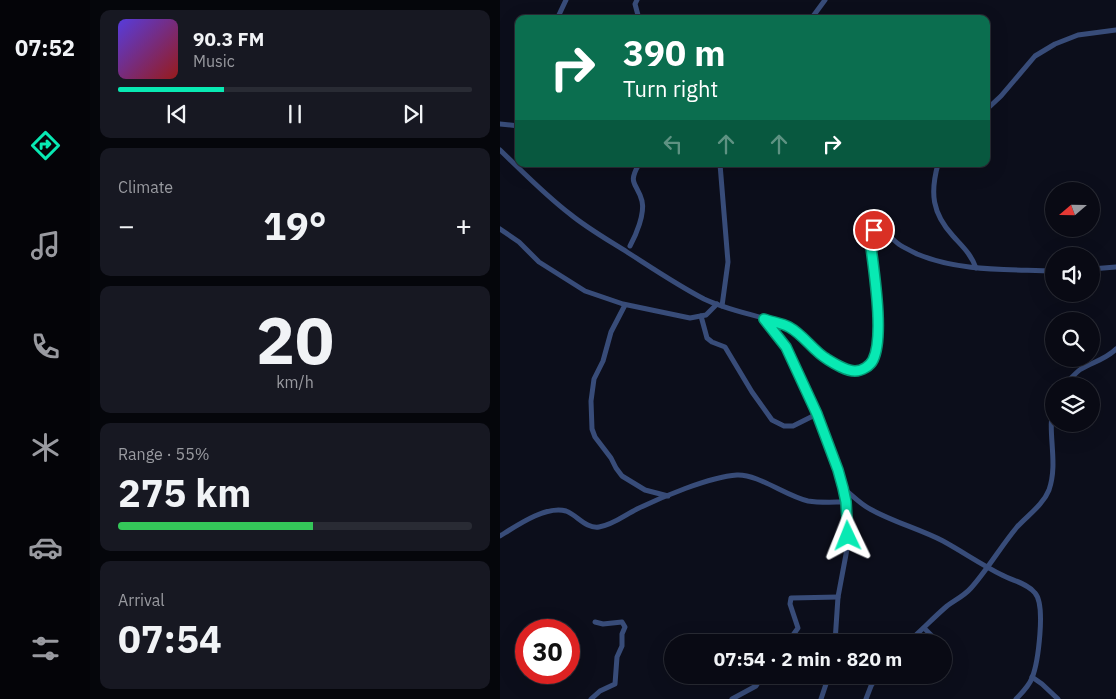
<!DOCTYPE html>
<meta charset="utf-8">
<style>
:root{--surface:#090a14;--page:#171822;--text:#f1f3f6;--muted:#999aa0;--line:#292b34;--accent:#08e9b3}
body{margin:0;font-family:"IBM Plex Sans",sans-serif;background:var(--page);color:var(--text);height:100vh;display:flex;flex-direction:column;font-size:19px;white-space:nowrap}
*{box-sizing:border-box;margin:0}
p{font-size:16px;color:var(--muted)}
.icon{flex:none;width:28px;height:28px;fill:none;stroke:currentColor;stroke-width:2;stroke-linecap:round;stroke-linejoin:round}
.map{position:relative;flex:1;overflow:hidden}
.panel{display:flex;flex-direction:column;gap:10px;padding:10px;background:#05060b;width:410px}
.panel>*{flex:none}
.top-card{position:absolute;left:15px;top:15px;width:475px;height:152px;border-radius:10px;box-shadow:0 5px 20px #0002,0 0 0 1px var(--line);background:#0b6e4f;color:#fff;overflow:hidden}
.needle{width:32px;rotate:250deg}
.controls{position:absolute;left:545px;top:182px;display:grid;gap:10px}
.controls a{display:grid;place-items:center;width:55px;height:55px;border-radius:50%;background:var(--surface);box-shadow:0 5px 20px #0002,0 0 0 1px var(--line);font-size:25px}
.speed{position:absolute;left:15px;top:619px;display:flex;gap:10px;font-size:25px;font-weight:700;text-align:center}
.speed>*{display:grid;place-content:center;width:65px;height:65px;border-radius:50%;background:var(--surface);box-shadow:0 5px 20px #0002,0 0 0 1px var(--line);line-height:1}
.speed .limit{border:8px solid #d22;background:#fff;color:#111}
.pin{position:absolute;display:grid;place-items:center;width:42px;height:42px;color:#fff;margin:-21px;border:2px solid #fff;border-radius:50%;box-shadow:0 1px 5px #0007}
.me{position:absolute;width:55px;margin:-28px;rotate:358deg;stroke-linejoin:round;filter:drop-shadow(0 0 4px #0008)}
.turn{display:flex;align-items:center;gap:18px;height:105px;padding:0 25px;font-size:22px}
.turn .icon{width:65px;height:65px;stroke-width:2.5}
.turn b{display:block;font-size:35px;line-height:42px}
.lanes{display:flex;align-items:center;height:48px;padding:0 25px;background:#0003;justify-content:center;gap:25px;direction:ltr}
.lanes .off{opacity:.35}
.big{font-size:38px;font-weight:700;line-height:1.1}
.panel .card{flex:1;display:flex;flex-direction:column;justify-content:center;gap:8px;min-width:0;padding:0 18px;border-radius:10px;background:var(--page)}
.panel .dial{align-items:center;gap:0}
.dial b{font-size:65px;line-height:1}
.song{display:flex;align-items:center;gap:15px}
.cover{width:60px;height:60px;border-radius:8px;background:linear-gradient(135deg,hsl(250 70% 55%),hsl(0 70% 35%))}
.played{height:5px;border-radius:2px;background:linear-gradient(90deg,var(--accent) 30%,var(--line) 30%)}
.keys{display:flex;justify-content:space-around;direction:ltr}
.heat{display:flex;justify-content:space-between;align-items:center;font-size:28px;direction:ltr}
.charge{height:8px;border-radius:4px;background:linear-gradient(90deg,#34c759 55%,var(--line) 0)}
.trip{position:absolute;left:164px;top:634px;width:288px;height:50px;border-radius:25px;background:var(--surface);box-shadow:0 5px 20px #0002,0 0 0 1px var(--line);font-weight:700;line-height:50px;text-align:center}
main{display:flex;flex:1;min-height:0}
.tabs{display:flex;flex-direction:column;width:90px;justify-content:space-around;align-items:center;background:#040408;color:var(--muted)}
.tabs .icon{width:35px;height:35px}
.tabs .active{color:var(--accent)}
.tabs b{font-size:22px;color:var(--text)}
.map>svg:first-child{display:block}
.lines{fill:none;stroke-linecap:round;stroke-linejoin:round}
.minor{stroke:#384c79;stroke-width:5}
.route-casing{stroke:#059774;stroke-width:12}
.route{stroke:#08e9b3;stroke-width:9}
</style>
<main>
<nav class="tabs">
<b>07:52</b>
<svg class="icon active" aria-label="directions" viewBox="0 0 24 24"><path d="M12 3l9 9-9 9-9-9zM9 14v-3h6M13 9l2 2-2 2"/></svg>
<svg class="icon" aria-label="music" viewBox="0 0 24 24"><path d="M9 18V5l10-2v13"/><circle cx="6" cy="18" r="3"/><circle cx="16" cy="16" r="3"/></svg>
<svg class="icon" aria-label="phone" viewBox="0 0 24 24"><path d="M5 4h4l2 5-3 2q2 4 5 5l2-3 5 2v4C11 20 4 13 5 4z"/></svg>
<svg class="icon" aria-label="climate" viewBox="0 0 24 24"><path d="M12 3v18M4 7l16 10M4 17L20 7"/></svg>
<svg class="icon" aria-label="car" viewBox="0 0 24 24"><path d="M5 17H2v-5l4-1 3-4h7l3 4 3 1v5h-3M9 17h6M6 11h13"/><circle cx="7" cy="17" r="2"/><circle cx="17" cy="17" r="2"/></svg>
<svg class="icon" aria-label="filters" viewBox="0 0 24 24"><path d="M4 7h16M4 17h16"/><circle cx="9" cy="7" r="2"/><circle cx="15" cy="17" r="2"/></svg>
</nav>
<section class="panel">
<div class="card">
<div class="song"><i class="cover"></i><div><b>90.3 FM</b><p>Music</p></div></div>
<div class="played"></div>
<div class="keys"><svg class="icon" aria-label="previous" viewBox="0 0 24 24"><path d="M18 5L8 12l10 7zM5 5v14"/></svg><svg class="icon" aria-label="pause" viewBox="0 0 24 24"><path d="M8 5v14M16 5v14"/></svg><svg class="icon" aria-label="next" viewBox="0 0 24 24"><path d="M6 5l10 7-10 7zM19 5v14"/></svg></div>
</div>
<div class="card"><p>Climate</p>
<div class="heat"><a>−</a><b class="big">19°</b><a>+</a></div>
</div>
<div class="card dial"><b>20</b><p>km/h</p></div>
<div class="card"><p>Range · 55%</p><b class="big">275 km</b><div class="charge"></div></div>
<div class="card"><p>Arrival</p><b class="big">07:54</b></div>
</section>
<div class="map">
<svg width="616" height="699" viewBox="0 0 616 699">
<rect width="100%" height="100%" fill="#0c0e1b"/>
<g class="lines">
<g class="minor">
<polyline points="137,0 135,4 139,19"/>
<polyline points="57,19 66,0"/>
<polyline points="311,19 325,0"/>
<polyline points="486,110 501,96 535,56 555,44 578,35 616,30"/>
<polyline points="0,124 19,126"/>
<path d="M0,150C23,172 45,195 70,214C87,228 108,240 127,252C152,268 177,285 204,299C231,312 260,315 287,326C307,334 344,389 369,365C387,349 373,263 370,239C372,215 392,240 400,245C405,248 411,251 417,254C460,272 508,269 554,271"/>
<polyline points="220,164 228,262 222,306"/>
<path d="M438,164C430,193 432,213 453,236C463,247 471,254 476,268"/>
<polyline points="0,229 19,242 39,262 85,291 123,304 190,318 206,315 217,304"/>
<path d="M130,246C136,235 145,214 142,201C137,182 127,185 139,164"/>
<polyline points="591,269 616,267"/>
<polyline points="125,305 111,332 103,361 94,379 91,401 92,429 95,437 111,458 116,468 122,476 145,490 168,496"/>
<polyline points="201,316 207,338 212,342 225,347 252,392 272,420 284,426 293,426 317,414"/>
<polyline points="265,320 286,347 317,414 339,471 346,502 347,549 338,597 335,642"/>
<path d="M563,386C569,381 575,373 581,369C593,362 606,359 616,349"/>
<path d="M343,488C352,495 360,504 370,509C393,522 420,529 443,541C463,552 482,565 502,575C513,581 527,583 535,593C546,605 538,663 532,678C529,686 522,693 516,699"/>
<path d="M0,536C16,526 46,505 66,511C77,515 86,529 99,527C113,525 125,515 137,509C162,497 209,477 237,475C258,474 286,496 308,501C320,503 334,502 346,502"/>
<polyline points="424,628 438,642"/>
<polyline points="288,642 298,628 290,604 291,598 338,597"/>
<path d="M408,642C421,631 433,618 447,606C455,600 464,596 471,588C488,569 501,546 517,527C528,515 543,505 549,490C559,461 546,432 554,403"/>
<polyline points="442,646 446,648"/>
<polyline points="532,677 542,684 558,699"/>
<polyline points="91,699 100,691 115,684 117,657 122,646 122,634 125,627 122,622 103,624 95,622"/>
<polyline points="232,699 256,686 263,675"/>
<polyline points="321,699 329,675"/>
<polyline points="366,699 371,686 378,675"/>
</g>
</g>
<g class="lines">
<g class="route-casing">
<path id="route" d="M348,536L346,502L343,488L338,470L317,414L286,347L264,319C272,322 282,323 289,327C304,335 313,351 327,359C335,364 346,371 355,371C362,371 370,366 373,360C385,336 373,266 370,239V234L374,230"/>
</g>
<use href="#route" class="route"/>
</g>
</svg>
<div class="controls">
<a><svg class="needle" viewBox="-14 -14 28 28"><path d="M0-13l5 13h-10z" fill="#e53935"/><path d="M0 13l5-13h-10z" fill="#999aa0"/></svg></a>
<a><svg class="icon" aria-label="sound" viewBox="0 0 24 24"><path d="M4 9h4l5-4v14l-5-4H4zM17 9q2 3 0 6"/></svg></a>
<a><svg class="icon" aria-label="search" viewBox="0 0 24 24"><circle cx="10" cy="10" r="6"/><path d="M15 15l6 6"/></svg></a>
<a><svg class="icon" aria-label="layers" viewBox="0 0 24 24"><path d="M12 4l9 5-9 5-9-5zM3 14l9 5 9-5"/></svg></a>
</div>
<div class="speed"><div class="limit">30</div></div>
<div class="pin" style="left:374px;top:230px;background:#d93025"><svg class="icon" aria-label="arrive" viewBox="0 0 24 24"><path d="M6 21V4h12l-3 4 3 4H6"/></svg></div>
<svg class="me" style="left:348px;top:536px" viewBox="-20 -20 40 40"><path d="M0-17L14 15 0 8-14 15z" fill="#08e9b3" stroke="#fff" stroke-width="4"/></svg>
<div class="trip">07:54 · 2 min · 820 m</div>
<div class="top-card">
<div class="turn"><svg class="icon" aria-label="right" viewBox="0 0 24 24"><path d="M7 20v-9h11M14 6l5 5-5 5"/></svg><div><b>390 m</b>Turn right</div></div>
<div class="lanes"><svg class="icon off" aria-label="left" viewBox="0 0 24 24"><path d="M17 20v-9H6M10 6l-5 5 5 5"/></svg><svg class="icon off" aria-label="ahead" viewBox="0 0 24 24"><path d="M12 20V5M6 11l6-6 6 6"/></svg><svg class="icon off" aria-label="ahead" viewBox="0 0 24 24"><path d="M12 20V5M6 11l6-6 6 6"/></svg><svg class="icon" aria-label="right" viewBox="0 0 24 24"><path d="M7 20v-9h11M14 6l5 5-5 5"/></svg></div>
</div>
</div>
</main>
